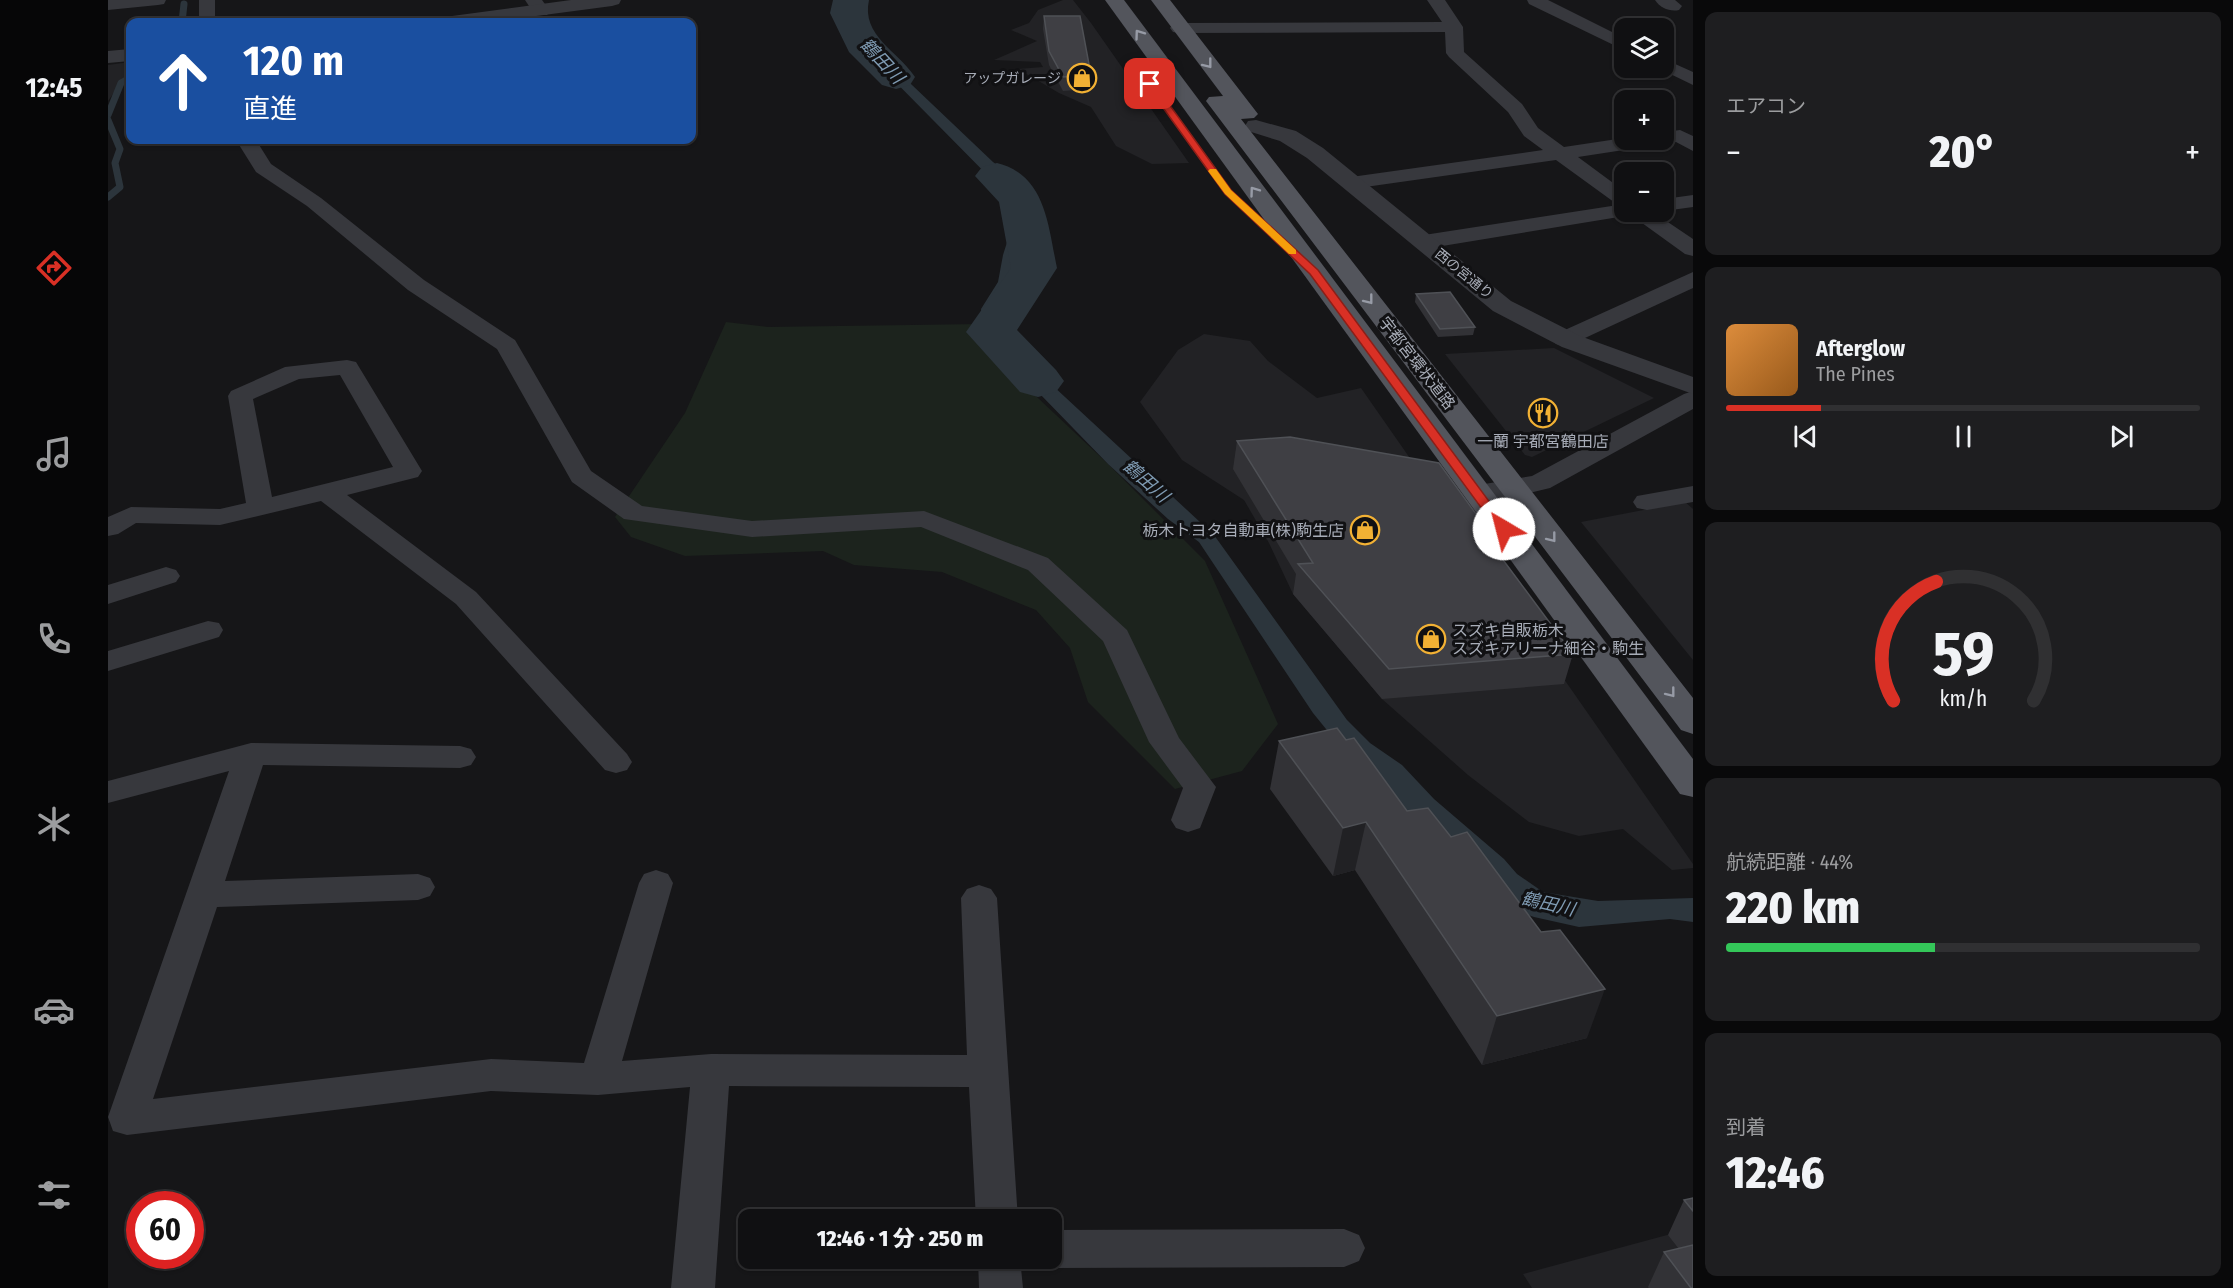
<!DOCTYPE html>
<html lang="ja">
<meta charset="utf-8">
<style>
:root{--surface:#101012;--page:#1e1e20;--text:#f1f3f6;--muted:#9c9d9f;--line:#303032;--accent:#d93025}
body{margin:0;font-family:"Fira Sans Condensed","Noto Sans JP",sans-serif;background:var(--page);color:var(--text);height:100vh;display:flex;flex-direction:column;font-size:22px;white-space:nowrap}
*{box-sizing:border-box;margin:0}
p{font-size:20px;color:var(--muted)}
.icon{flex:none;width:33px;height:33px;fill:none;stroke:currentColor;stroke-width:2;stroke-linecap:round;stroke-linejoin:round}
.map{position:relative;flex:1;overflow:hidden}
.details{display:flex;flex-direction:column;gap:12px;padding:12px;background:#09090a;width:540px}
.details>*{flex:none}
.guide{position:absolute;left:18px;top:18px;width:570px;height:126px;border-radius:12px;box-shadow:0 2px 4px #0004,0 0 0 2px var(--line);background:#1a4fa0;color:#fff;overflow:hidden}
.controls{position:absolute;left:1506px;top:18px;display:grid;gap:12px}
.controls a{display:grid;place-items:center;width:60px;height:60px;border-radius:12px;background:var(--surface);box-shadow:0 2px 4px #0004,0 0 0 2px var(--line);font-size:30px}
.speed{position:absolute;left:18px;top:1191px;display:flex;gap:12px;font-size:30px;font-weight:700;text-align:center}
.speed>*{display:grid;place-content:center;width:78px;height:78px;border-radius:50%;background:var(--surface);box-shadow:0 2px 4px #0004,0 0 0 2px var(--line);line-height:1}
.speed .limit{border:9px solid #d22;background:#fff;color:#111}
.pin{position:absolute;display:grid;place-items:center;width:51px;height:51px;color:#fff;margin:-26px;border-radius:12px;box-shadow:0 3px 9px #0006}
.me{position:absolute;width:66px;margin:-33px;rotate:323deg;stroke-linejoin:round;filter:drop-shadow(0 0 4px #0008)}
.turn{display:flex;align-items:center;gap:21px;height:126px;padding:0 18px;font-size:27px}
.turn .icon{width:78px;height:78px;stroke-width:2.5}
.turn b{display:block;font-size:42px;line-height:51px}
.big{font-size:45px;font-weight:800;line-height:1.1}
.details .widget{flex:1;display:flex;flex-direction:column;justify-content:center;gap:9px;min-width:0;padding:0 21px;border-radius:12px;background:var(--page)}
.details .dial{align-items:center;gap:0}
.dial svg{height:156px;overflow:visible;fill:none;stroke:var(--line);stroke-width:7;stroke-linecap:round;text-anchor:middle}
.dial text{fill:var(--text);stroke:none}
.song{display:flex;align-items:center;gap:18px}
.cover{width:72px;height:72px;border-radius:9px;background:linear-gradient(135deg,hsl(30 70% 55%),hsl(30 70% 35%))}
.played{height:6px;border-radius:3px;background:linear-gradient(90deg,var(--accent) 20%,var(--line) 20%)}
.keys{display:flex;justify-content:space-around;direction:ltr}
.heat{display:flex;justify-content:space-between;align-items:center;font-size:33px;direction:ltr}
.charge{height:9px;border-radius:4px;background:linear-gradient(90deg,#34c759 44%,var(--line) 0)}
.trip{position:absolute;left:630px;top:1209px;width:324px;height:60px;border-radius:12px;background:var(--surface);box-shadow:0 2px 4px #0004,0 0 0 2px var(--line);font-weight:800;line-height:60px;text-align:center}
main{display:flex;flex:1;min-height:0}
.tab-bar{display:flex;flex-direction:column;width:108px;justify-content:space-around;align-items:center;background:#060607;color:var(--muted)}
.tab-bar .icon{width:42px;height:42px}
.tab-bar .current{color:var(--accent)}
.tab-bar b{font-size:27px;color:var(--text)}
.map>svg:first-child{display:block}
.built{fill:#222225}
.green{fill:#1c231d}
.water{fill:#2c353c}
.lines{fill:none;stroke-linecap:round;stroke-linejoin:round}
.stream{stroke:#2c353c;stroke-width:7}
.river{fill:#2c353c;fill-rule:evenodd}
.minor{fill:#37383d;fill-rule:evenodd}
.tertiary{fill:#37383d;fill-rule:evenodd}
.primary{fill:#53555c;fill-rule:evenodd}
.wall{fill:#323236}
.shaded-wall{fill:#212124}
.building{fill:#3f3f44;stroke:#4f5156;stroke-width:1.5}
.oneway{stroke:#979ba6}
.route{fill:#d93025;stroke:#8d1f18;stroke-width:1.5}
.slow{fill:#f59e0b}
.labels{text-anchor:middle;dominant-baseline:central;stroke-width:6;stroke-linejoin:round;paint-order:stroke}
.far-poi-label{font-size:14px;fill:#a8adb8;stroke:#111113;text-anchor:end}
.far-street-label{font-size:14px;fill:#a8adb8;stroke:#111113}
.street-label{font-size:16px;fill:#a8adb8;stroke:#111113}
.poi-label{font-size:16px;fill:#a8adb8;stroke:#111113}
.water-label{font-size:18px;font-style:italic;fill:#7f9bb3;stroke:#111113}
</style>
<main>
<nav class="tab-bar">
<b>12:45</b>
<svg class="icon current" aria-label="directions" viewBox="0 0 24 24"><path d="M12 3l9 9-9 9-9-9zM9 14v-3h6M13 9l2 2-2 2"/></svg>
<svg class="icon" aria-label="music" viewBox="0 0 24 24"><path d="M9 18V5l10-2v13"/><circle cx="6" cy="18" r="3"/><circle cx="16" cy="16" r="3"/></svg>
<svg class="icon" aria-label="phone" viewBox="0 0 24 24"><path d="M5 4h4l2 5-3 2q2 4 5 5l2-3 5 2v4C11 20 4 13 5 4z"/></svg>
<svg class="icon" aria-label="climate" viewBox="0 0 24 24"><path d="M12 3v18M4 7l16 10M4 17L20 7"/></svg>
<svg class="icon" aria-label="car" viewBox="0 0 24 24"><path d="M5 17H2v-5l4-1 3-4h7l3 4 3 1v5h-3M9 17h6M6 11h13"/><circle cx="7" cy="17" r="2"/><circle cx="17" cy="17" r="2"/></svg>
<svg class="icon" aria-label="filters" viewBox="0 0 24 24"><path d="M4 7h16M4 17h16"/><circle cx="9" cy="7" r="2"/><circle cx="15" cy="17" r="2"/></svg>
</nav>
<div class="map">
<svg width="1585" height="1288" viewBox="0 0 1585 1288">
<rect width="100%" height="100%" fill="#161618"/>
<g class="built">
<polygon points="955,0 965,0 983,23 1081,163 1044,164 1008,146 983,107 951,93 910,69 935,67 932,62 886,60 929,41 903,30 921,23 930,10"/>
<polygon points="22,62 22,76 16,78 0,101 0,65"/>
<polygon points="1096,334 1142,341 1160,361 1209,398 1253,388 1585,864 1585,868 1564,870 1515,829 1471,836 1421,822 1360,775 1274,699 1185,594 1161,543 1136,500 1074,460 1032,402 1070,350"/>
<polygon points="1446,348 1546,398 1424,457 1417,455 1337,354"/>
<polygon points="1577,502 1585,509 1585,660 1473,522"/>
<polygon points="1585,1228 1585,1288 1424,1288 1415,1274"/>
</g>
<polygon class="green" points="618,322 660,327 874,324 877,348 1000,464 1097,561 1170,724 1134,771 1067,789 980,702 962,648 928,610 834,572 746,565 715,551 577,556 523,537 507,517 577,413"/>
<path class="water" d="M733,0H741C741,20 751,30 763,46L885,162L914,184L928,199L932,214L919,265L894,310L892,333L930,372L1106,535L1239,720L1262,743L1294,765L1326,799L1396,859L1409,874L1435,892L1490,901L1585,898V922L1562,919L1471,927L1426,917L1390,904L1257,777L1205,713L1091,542L1060,519L1000,464L931,393L877,348L873,309L890,282L895,255L907,217L899,195L748,42C738,29 729,17 733,0Z"/>
<g class="lines">
<g class="stream">
<polyline points="74,22 76,4"/>
<polyline points="0,115 13,83 22,78"/>
<polyline points="0,120 12,149 7,163 12,187 0,197"/>
</g>
<g class="river">
<path d="M725,0H761C753,36 790,51 807,77L802,85L788,89L774,85L741,52L722,13Z"/>
<path d="M889,163C938,175 940,226 949,268L909,330L948,370L956,381L948,392L930,397L912,392L858,332L903,268L891,202L867,176L874,167Z"/>
</g>
<g class="minor">
<polygon points="0,0 58,0 56,4 50,5 0,10"/>
<rect x="91" y="0" width="16" height="22"/>
<polygon points="417,0 434,0 442,11 439,15 427,15"/>
<polygon points="1319,0 1337,0 1355,27 1356,52 1414,104 1430,128 1456,147 1516,138 1556,140 1556,132 1572,130 1585,136 1585,151 1568,142 1470,157 1516,191 1516,212 1545,212 1585,239 1585,256 1577,254 1523,215 1316,249 1308,247 1305,242 1308,237 1316,235 1510,205 1448,160 1243,189 1236,187 1233,183 1236,179 1243,177 1435,150 1416,136 1400,112 1341,57 1338,53 1337,32 1071,33 1065,32 1062,28 1065,24 1071,23 1334,22"/>
<polygon points="1419,0 1440,0 1516,38 1516,50 1421,4"/>
<path d="M1547,0H1567L1574,6L1571,10C1562,12 1552,8 1547,0Z"/>
<polygon points="1556,59 1585,72 1585,85 1550,68 1556,68"/>
<polygon points="128,140 148,140 163,164 213,198 316,280 407,340 483,471 534,506 644,521 816,511 940,558 1019,630 1071,738 1108,787 1092,828 1080,832 1068,828 1063,820 1075,788 1041,742 995,641 920,570 813,527 644,537 516,519 464,482 389,349 300,290 199,206 148,172"/>
<polygon points="1585,195 1585,207 1556,211 1556,199"/>
<polygon points="1585,272 1585,288 1464,344 1456,346 1448,344 1444,339 1448,334"/>
<path d="M239,360L248,362L251,367L314,471L310,477L239,495L368,592L519,754L524,762L519,770L508,773L497,770L348,604L213,501L112,525L28,523L10,534L0,536V517L23,507L112,509L138,503L120,396L123,391L177,367ZM232,375L285,467L164,497L145,399L191,379Z"/>
<polygon points="1585,391 1585,409 1442,488 1405,497 1369,501 1359,499 1356,493 1359,487 1424,476 1576,394"/>
<polygon points="1585,486 1585,502 1539,510 1529,508 1525,502 1529,496"/>
<polygon points="58,567 68,570 72,576 68,582 0,604 0,585"/>
<polygon points="100,621 111,623 115,630 111,637 0,671 0,651"/>
<polygon points="143,743 352,746 363,749 368,757 363,765 352,768 155,765 117,881 310,874 322,878 327,887 322,896 310,900 109,907 45,1099 383,1059 476,1063 531,883 536,874 548,870 560,874 565,883 514,1061 603,1054 859,1055 853,898 859,889 871,885 883,889 889,898 910,1220 868,1220 861,1087 621,1086 607,1288 563,1288 582,1087 490,1095 383,1091 19,1135 5,1131 0,1117 121,771 0,803 0,781"/>
<polygon points="1236,1229 1251,1235 1257,1248 1251,1261 1236,1267 944,1268 929,1262 927,1258 944,1258 944,1230"/>
<polygon points="870,1258 912,1258 915,1288 871,1288"/>
</g>
<g class="tertiary">
<polygon points="463,0 513,0 511,4 504,6 382,22 334,22 337,18 344,16"/>
<polygon points="22,49 22,61 0,63 0,51"/>
<polygon points="1148,120 1188,131 1215,148 1403,301 1472,336 1585,377 1585,394 1454,347 1385,311 1199,158 1172,141 1140,131 1137,126 1140,121"/>
</g>
<g class="primary">
<polygon points="997,0 1016,0 1585,759 1585,797 1572,794"/>
<polygon points="1043,0 1062,0 1150,114 1146,118 1133,119 1585,698 1585,734 1573,730 1101,105 1098,101 1101,97 1115,96"/>
</g>
</g>
<g class="wall">
<polygon points="936,16 983,75 982,89 955,91 941,65 935,29"/>
<polygon points="1308,294 1367,327 1365,335 1330,337 1307,302"/>
<polygon points="1129,441 1387,540 1386,547 1465,654 1456,684 1274,699 1185,594 1188,574 1125,469"/>
<polygon points="1238,740 1299,811 1479,1038 1374,1065 1247,870 1225,876 1162,789 1171,741"/>
<polygon points="1576,1200 1585,1211 1585,1288 1541,1288 1540,1287 1556,1252 1571,1249 1560,1235"/>
</g>
<g class="shaded-wall">
<polygon points="1258,822 1247,870 1225,876 1235,828"/>
<polygon points="1497,989 1479,1038 1374,1065 1389,1016"/>
</g>
<g class="building">
<polygon points="936,16 972,16 983,75 955,77 941,51"/>
<polygon points="1342,292 1367,327 1332,329 1308,294"/>
<polygon points="1182,437 1331,463 1387,540 1381,541 1465,654 1281,669 1190,564 1205,563 1129,441"/>
<polygon points="1229,728 1238,740 1246,738 1299,811 1320,808 1343,837 1359,832 1433,932 1452,930 1497,989 1389,1016 1258,822 1235,828 1171,741"/>
<polygon points="1585,1198 1585,1211 1576,1200"/>
<polygon points="1585,1245 1585,1288 1583,1288 1556,1252"/>
</g>
<defs><path id="oneway-chevron" d="M-2-3.5L2.5 0L-2 3.5" fill="none" stroke-width="1.6" stroke-linecap="round" stroke-linejoin="round" transform="scale(1.5)"/></defs>
<g class="oneway">
<use href="#oneway-chevron" transform="translate(1031 34) rotate(-126)"/>
<use href="#oneway-chevron" transform="translate(1100 64) rotate(52)"/>
<use href="#oneway-chevron" transform="translate(1146 191) rotate(-126)"/>
<use href="#oneway-chevron" transform="translate(1261 300) rotate(52)"/>
<use href="#oneway-chevron" transform="translate(1444 538) rotate(52)"/>
<use href="#oneway-chevron" transform="translate(1563 693) rotate(52)"/>
</g>
<polygon class="route" points="1040,82 1045,82 1123,190 1210,270 1400,527 1402,529 1400,532 1391,532 1202,274 1117,194 1038,84"/>
<polygon class="slow" points="1102,169 1108,169 1123,190 1188,250 1188,254 1181,254 1117,194 1100,171"/>
<defs>
<g id="shop-ring" transform="scale(1.5)"><circle r="9.5" fill="#111113" stroke="#f2b134" stroke-width="1.5"/><path d="M-5-2.5h2.3a2.7 3.5 0 0 1 5.4 0H5L5.5 6h-11ZM-1.5-2.5h3a1.5 2.3 0 0 0-3 0Z" fill="#f2b134"/></g>
<g id="restaurant-ring" transform="scale(1.5)"><circle r="9.5" fill="#111113" stroke="#f2b134" stroke-width="1.5"/><path d="M-5-6h1v4h1v-4h1v4h1v-4h1v5L-1.5 .5V6h-2V.5L-5-1ZM5-6V6H3V1.5H1.5Q1.5-4 5-6Z" fill="#f2b134"/></g>
</defs>
<g fill-rule="evenodd">
<use href="#shop-ring" x="974" y="78"/>
<use href="#restaurant-ring" x="1435" y="413"/>
<use href="#shop-ring" x="1257" y="530"/>
<use href="#shop-ring" x="1323" y="639"/>
</g>
<g class="labels">
<g class="far-poi-label">
<text x="953" y="78">アップガレージ</text>
</g>
<g class="far-street-label">
<text transform="translate(1356 274) rotate(39)">西の宮通り</text>
</g>
<g class="street-label">
<text transform="translate(1309 363) rotate(52)">宇都宮環状道路</text>
</g>
<g class="poi-label">
<text x="1435" y="441">一蘭 宇都宮鶴田店</text>
<text x="1236" y="530" text-anchor="end">栃木トヨタ自動車(株)駒生店</text>
<text x="1344" y="630" text-anchor="start">スズキ自販栃木<tspan x="1344" dy="18">スズキアリーナ細谷・駒生</tspan></text>
</g>
<g class="water-label">
<text transform="translate(774 61) rotate(47)">鶴田川</text>
<text transform="translate(1038 481) rotate(41)">鶴田川</text>
<text transform="translate(1440 904) rotate(13)">鶴田川</text>
</g>
</g>
</svg>
<div class="controls">
<a><svg class="icon" aria-label="layers" viewBox="0 0 24 24"><path d="M12 4l9 5-9 5-9-5zM3 14l9 5 9-5"/></svg></a>
<a>+</a>
<a>−</a>
</div>
<div class="speed"><div class="limit">60</div></div>
<div class="pin" style="left:1042px;top:84px;background:#d93025"><svg class="icon" aria-label="arrive" viewBox="0 0 24 24"><path d="M6 21V4h12l-3 4 3 4H6"/></svg></div>
<svg class="me" style="left:1396px;top:529px" viewBox="-20 -20 40 40"><circle r="19" fill="#fff"/><path d="M0-13L10 11 0 6-10 11z" fill="#d93025"/></svg>
<div class="trip">12:46 · 1 分 · 250 m</div>
<div class="guide">
<div class="turn"><svg class="icon" aria-label="ahead" viewBox="0 0 24 24"><path d="M12 20V5M6 11l6-6 6 6"/></svg><div><b>120 m</b>直進</div></div>
</div>
</div>
<section class="details">
<div class="widget"><p>エアコン</p>
<div class="heat"><a>−</a><b class="big">20°</b><a>+</a></div>
</div>
<div class="widget">
<div class="song"><i class="cover"></i><div><b>Afterglow</b><p>The Pines</p></div></div>
<div class="played"></div>
<div class="keys"><svg class="icon" aria-label="previous" viewBox="0 0 24 24"><path d="M18 5L8 12l10 7zM5 5v14"/></svg><svg class="icon" aria-label="pause" viewBox="0 0 24 24"><path d="M8 5v14M16 5v14"/></svg><svg class="icon" aria-label="next" viewBox="0 0 24 24"><path d="M6 5l10 7-10 7zM19 5v14"/></svg></div>
</div>
<div class="widget dial"><svg viewBox="0 0 100 80">
<path d="M14 69A42 42 0 1 1 86 69"/>
<path d="M14 69A42 42 0 0 1 36 8" stroke="#d93025"/>
<text x="50" y="56" font-size="32" font-weight="700">59</text>
<text x="50" y="72" font-size="11">km/h</text>
</svg></div>
<div class="widget"><p>航続距離 · 44%</p><b class="big">220 km</b><div class="charge"></div></div>
<div class="widget"><p>到着</p><b class="big">12:46</b></div>
</section>
</main>
